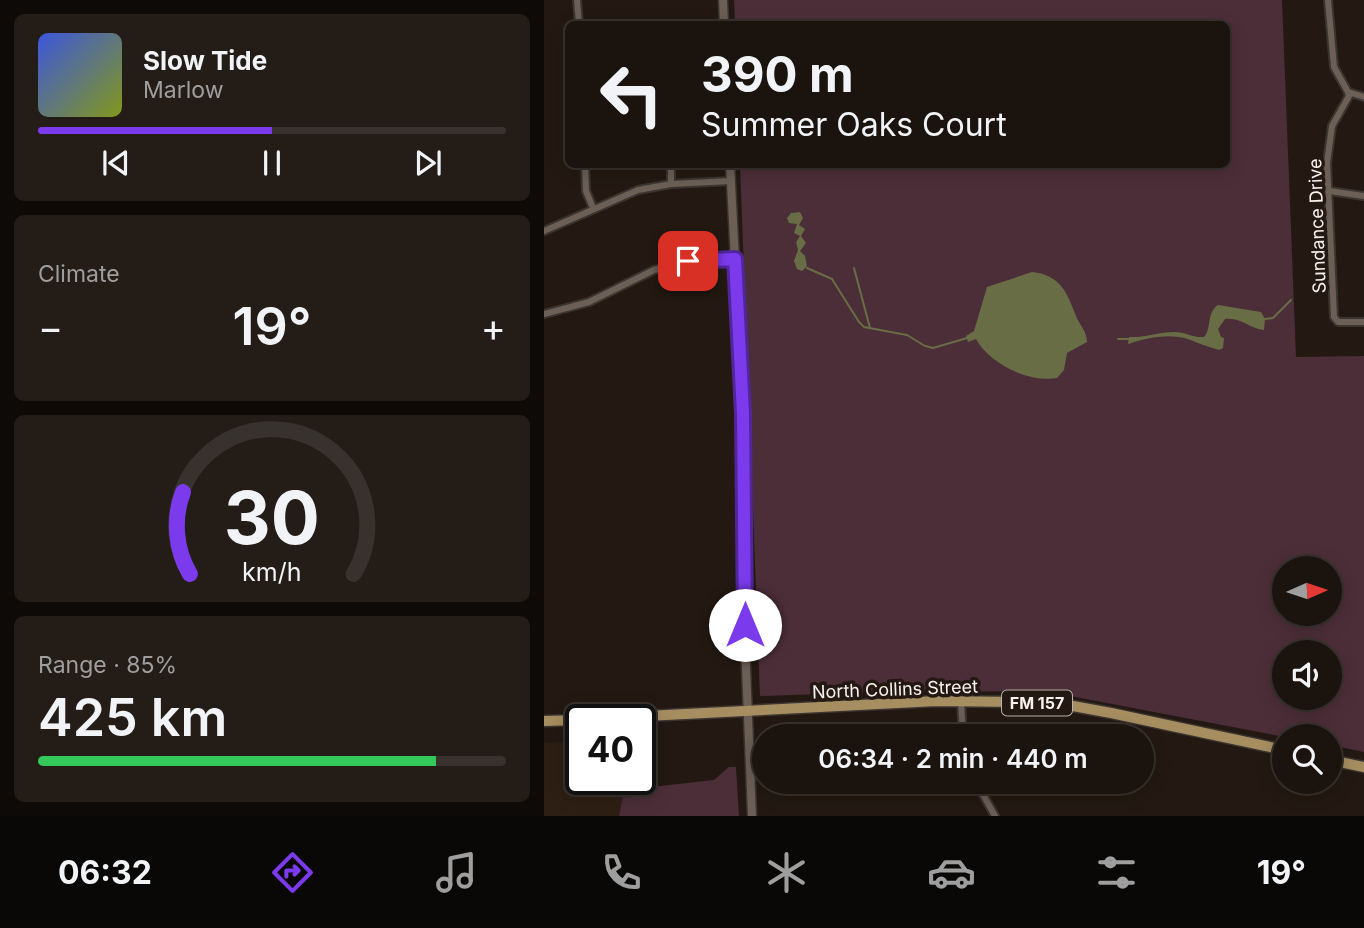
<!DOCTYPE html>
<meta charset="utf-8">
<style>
:root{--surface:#1a130e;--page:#231c17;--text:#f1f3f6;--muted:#9f9e9e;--line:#38322e;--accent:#7c3aed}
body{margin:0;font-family:Inter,sans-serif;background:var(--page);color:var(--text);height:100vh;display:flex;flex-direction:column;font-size:26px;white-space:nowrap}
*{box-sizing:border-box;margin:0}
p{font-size:23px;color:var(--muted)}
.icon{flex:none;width:38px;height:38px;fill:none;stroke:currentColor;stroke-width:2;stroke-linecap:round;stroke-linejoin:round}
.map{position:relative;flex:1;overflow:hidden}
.details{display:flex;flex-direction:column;gap:14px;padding:14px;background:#0e0a08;width:544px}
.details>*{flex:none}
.hud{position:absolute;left:21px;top:21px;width:665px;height:147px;border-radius:10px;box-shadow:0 4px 18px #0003,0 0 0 2px var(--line);background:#1a130e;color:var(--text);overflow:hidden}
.needle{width:46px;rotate:87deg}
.controls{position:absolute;left:728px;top:556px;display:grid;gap:14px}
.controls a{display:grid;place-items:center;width:70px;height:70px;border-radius:50%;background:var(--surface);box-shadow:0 4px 18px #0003,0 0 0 2px var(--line);font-size:35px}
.speed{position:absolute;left:21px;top:704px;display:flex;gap:14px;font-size:35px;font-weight:700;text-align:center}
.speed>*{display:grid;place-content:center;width:91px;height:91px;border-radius:50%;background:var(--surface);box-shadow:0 4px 18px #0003,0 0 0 2px var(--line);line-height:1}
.speed .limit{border:4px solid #111;border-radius:10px;background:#fff;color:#111}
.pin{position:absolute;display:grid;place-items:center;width:60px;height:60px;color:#fff;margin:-30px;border-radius:14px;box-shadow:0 4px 10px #0006}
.me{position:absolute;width:77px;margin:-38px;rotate:0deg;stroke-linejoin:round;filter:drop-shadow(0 0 5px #0008)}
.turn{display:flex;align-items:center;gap:24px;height:147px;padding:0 21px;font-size:32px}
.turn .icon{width:91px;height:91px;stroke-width:2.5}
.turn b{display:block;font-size:49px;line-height:60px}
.big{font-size:52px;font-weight:600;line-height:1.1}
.details .tile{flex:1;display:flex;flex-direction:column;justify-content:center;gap:10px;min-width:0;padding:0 24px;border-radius:10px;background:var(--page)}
.details .dial{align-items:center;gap:0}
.dial svg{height:182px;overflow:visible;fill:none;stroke:var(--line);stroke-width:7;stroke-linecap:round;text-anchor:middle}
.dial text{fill:var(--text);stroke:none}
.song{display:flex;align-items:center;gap:21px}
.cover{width:84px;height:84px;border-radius:10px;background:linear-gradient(135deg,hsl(230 70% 55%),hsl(70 70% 35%))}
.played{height:7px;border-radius:4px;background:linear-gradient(90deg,var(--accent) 50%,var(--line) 50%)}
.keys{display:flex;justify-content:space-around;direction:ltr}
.heat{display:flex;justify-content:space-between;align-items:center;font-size:38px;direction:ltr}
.charge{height:10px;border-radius:5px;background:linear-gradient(90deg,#34c759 85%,var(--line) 0)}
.trip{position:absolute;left:208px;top:724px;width:402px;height:70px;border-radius:35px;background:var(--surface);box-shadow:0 4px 18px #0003,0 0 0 2px var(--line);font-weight:600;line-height:70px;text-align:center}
.menu{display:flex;height:112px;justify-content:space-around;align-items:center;background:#0a0806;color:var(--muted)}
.menu .icon{width:49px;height:49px}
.menu .selected{color:var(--accent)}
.menu b{font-size:32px;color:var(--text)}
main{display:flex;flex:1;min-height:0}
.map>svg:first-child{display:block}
.built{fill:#2e1f14}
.green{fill:#4c2e38;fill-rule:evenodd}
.water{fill:#686d45}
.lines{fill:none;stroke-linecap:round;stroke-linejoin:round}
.stream{stroke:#686d45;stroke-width:2}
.minor-casing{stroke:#3b3431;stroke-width:10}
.tertiary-casing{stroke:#3b3431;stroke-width:11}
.primary-casing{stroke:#3b3431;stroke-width:13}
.minor{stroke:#6b5f56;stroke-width:6}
.tertiary{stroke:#6b5f56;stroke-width:8}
.primary{stroke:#a68e60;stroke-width:10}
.route-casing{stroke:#51269a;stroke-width:18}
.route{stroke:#7c3aed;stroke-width:12}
.labels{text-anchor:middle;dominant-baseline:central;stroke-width:7;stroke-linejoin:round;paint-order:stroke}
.shield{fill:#231912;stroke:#b9b0ab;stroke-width:2}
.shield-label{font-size:16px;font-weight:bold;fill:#f9f1ec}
.street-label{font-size:18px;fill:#f9f1ec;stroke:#231912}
</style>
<main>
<section class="details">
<div class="tile">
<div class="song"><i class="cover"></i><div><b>Slow Tide</b><p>Marlow</p></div></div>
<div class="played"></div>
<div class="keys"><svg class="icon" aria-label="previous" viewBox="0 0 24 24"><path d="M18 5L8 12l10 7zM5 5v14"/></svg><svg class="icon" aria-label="pause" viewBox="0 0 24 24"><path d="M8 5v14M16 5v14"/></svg><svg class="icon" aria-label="next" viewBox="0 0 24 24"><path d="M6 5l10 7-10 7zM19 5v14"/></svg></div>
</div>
<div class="tile"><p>Climate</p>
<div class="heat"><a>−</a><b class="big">19°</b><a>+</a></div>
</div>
<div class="tile dial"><svg viewBox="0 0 100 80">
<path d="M14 69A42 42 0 1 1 86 69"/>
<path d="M14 69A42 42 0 0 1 11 33" stroke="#7c3aed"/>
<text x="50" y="56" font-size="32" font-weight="700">30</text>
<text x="50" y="72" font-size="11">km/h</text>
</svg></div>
<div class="tile"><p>Range · 85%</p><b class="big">425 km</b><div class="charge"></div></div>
</section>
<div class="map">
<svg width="820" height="816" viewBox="0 0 820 816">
<rect width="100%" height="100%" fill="#231912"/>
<polygon class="built" points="37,741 37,779 79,779 80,790 75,816 0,816 0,743"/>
<g class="green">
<path d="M190,0H738L752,357L820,356V752L786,745V737H741L500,691L337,692L216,696L196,165L682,164V24H191ZM740,569H786V614H740ZM740,653H786V698H740Z"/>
<polygon points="185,767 192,767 195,816 75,816 80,790 170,780"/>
</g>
<g class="water">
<polygon points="256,212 259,218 255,225 261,229 257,236 262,243 256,251 261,256 263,266 258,271 253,269 250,261 254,250 252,242 256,236 250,233 253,224 245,223 243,218 247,213"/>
<path d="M488,272C517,275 523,293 532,316C536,326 543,331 543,342L523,353L520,370L513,378C484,383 445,363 432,339L424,342L422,336L430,331L443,287Z"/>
<path d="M674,305L717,312L721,319L720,330C706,329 697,317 681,319L674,329L677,337L680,338L679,348L675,350C664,347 654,343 644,339C624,333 603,338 584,344L585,337C601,338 615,332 631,332C641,332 649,338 660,337C668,328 662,313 674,305Z"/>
</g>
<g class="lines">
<g class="stream">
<polyline points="263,268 288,279 315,322 320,327 363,335 381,346 389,348 423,338"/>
<polyline points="310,268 326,328"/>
<polyline points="721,319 729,318 747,300"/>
<polyline points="574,339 586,339"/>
</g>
<g class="minor-casing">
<g id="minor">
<polyline points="33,0 35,24"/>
<polyline points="784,0 790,67 804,92 820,97"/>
<polyline points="804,92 805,96 788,126 783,163 790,317 794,322 820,322"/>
<polyline points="41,164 42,191 49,208"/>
<polyline points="127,164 127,184"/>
<polyline points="785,191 820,196"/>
<polyline points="0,231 94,190 127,184 187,181"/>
<polyline points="0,314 45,302 110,270 143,261 191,259"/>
<polyline points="417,701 419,737"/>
<polyline points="432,782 451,816"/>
</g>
</g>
<g class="tertiary-casing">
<g id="tertiary">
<polyline points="179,0 180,24"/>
<polyline points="186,164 199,413 200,618 208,816"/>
</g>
</g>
<g class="primary-casing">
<g id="primary">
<polyline points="43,719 393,701 478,702 518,704 567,713 740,750"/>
<polyline points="0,721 37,720"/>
<polyline points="786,760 820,767"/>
</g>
</g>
<use href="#minor" class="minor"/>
<use href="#tertiary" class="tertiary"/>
<use href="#primary" class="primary"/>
</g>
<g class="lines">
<g class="route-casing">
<polyline id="route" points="144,261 191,259 199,413 201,625"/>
</g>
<use href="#route" class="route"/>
</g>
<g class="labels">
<rect class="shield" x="458" y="690.5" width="70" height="25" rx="5"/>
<g class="shield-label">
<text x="493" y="703">FM 157</text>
</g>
<g class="street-label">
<text transform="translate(773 226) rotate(-92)">Sundance Drive</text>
<text transform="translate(351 689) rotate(-2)">North Collins Street</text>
</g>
</g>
</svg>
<div class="controls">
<a><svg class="needle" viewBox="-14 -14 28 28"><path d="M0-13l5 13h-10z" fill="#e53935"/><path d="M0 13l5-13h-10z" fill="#9f9e9e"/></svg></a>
<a><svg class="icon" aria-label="sound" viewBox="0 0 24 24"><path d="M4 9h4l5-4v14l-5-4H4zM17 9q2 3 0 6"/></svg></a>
<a><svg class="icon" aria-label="search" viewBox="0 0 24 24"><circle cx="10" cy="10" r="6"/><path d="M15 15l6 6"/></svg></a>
</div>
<div class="speed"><div class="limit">40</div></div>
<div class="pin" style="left:144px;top:261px;background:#d93025"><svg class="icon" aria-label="arrive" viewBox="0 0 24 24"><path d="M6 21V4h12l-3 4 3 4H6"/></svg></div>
<svg class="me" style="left:201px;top:625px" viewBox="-20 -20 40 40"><circle r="19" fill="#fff"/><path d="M0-13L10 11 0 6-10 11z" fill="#7c3aed"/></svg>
<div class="trip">06:34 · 2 min · 440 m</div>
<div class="hud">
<div class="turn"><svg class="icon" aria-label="left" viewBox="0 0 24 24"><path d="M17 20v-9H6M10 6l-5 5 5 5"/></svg><div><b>390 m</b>Summer Oaks Court</div></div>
</div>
</div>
</main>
<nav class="menu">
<b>06:32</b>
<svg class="icon selected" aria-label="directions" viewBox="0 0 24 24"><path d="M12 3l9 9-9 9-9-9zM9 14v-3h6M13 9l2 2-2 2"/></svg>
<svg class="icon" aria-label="music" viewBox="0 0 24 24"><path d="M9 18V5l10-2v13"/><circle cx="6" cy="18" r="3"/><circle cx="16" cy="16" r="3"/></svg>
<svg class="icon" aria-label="phone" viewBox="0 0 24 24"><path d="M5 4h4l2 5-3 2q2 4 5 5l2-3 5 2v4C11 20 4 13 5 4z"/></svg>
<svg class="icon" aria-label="climate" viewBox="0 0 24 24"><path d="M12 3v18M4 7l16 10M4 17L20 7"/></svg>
<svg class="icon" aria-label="car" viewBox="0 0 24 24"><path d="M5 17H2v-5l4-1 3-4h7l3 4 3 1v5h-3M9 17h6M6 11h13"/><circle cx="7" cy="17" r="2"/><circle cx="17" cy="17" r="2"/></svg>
<svg class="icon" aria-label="filters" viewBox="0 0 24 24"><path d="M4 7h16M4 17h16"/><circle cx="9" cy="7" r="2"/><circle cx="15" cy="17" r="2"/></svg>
<b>19°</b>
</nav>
